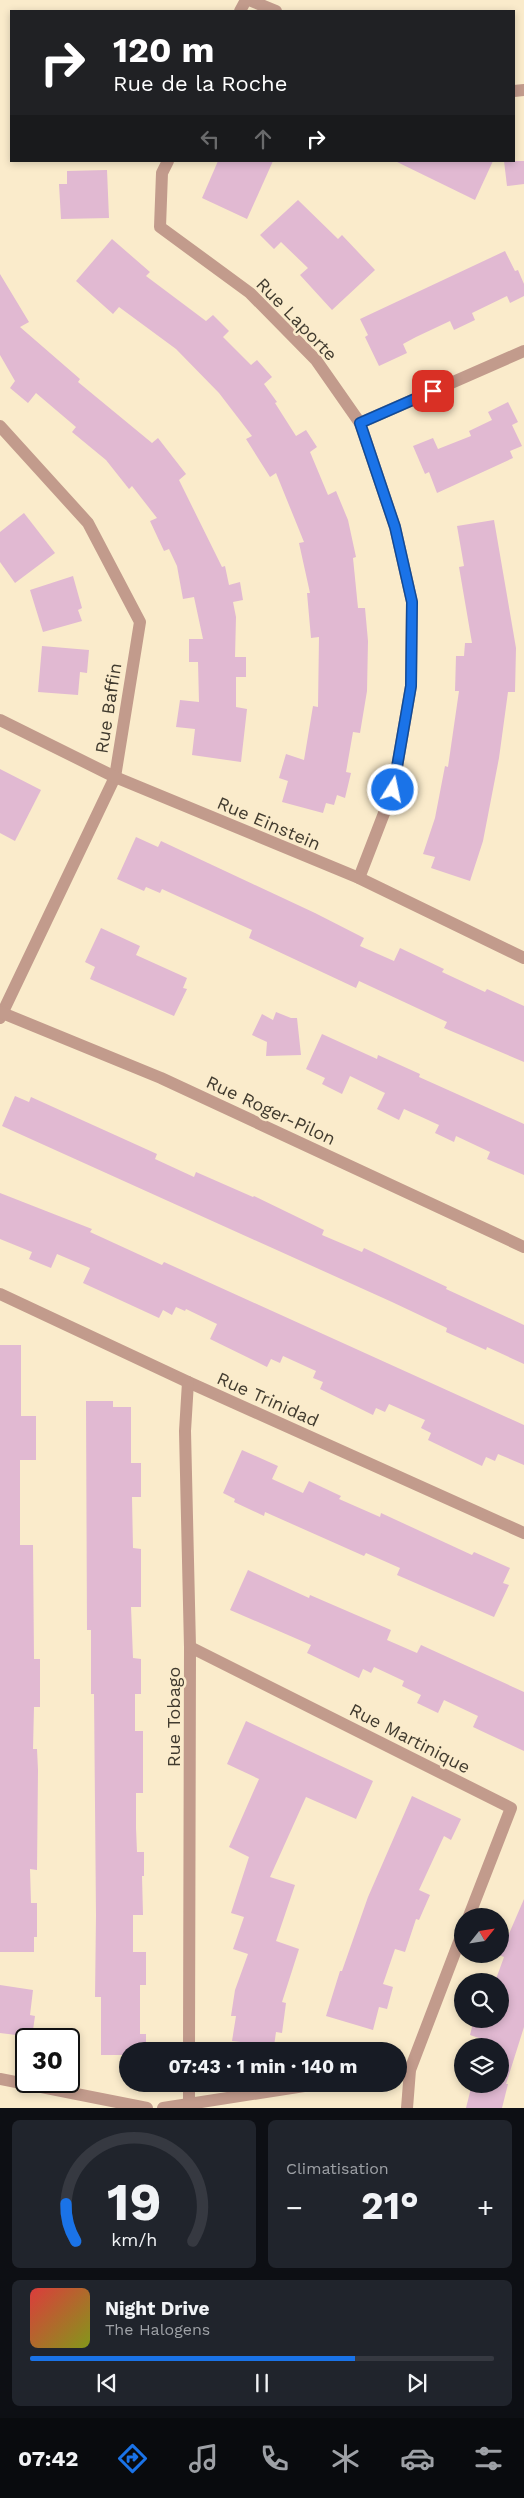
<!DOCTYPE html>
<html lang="fr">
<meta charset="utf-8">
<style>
:root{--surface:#171b24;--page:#20242c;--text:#f1f3f6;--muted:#9ea1a6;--line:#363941;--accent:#1a73e8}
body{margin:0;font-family:"Work Sans",sans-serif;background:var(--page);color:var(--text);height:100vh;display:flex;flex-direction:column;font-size:19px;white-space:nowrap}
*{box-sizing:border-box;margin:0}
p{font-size:16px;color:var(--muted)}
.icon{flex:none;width:28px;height:28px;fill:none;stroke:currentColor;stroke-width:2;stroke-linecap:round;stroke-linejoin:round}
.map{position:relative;height:2108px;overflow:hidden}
.sheet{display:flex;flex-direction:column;gap:12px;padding:12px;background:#0d0f14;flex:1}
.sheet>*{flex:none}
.top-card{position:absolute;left:10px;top:10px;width:505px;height:152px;border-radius:0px;box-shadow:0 2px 8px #0003;background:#202124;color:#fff;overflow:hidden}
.needle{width:32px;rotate:60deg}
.buttons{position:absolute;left:454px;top:1908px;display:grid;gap:10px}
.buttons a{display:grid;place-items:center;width:55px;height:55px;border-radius:50%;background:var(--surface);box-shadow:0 2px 8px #0003;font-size:25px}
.speed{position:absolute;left:15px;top:2028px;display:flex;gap:10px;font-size:25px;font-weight:700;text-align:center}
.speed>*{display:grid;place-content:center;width:65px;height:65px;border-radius:50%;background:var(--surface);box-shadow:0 2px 8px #0003;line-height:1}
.speed .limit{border:2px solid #111;border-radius:8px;background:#fff;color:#111}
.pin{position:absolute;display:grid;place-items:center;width:42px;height:42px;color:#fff;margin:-21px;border-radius:10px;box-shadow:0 2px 8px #0006}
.me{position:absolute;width:55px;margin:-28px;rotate:10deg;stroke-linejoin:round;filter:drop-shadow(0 0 4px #0008)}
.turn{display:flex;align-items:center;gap:18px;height:105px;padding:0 20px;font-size:22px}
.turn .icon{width:65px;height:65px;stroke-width:2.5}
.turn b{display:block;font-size:35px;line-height:42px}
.lanes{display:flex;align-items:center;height:48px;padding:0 20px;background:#0003;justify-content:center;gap:25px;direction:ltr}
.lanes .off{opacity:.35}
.big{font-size:38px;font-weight:700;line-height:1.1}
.sheet .widget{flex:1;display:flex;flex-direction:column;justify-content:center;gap:8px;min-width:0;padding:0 18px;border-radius:8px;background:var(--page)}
.sheet .dial{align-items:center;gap:0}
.dial svg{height:130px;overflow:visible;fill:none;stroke:var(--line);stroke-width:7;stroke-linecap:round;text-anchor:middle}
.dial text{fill:var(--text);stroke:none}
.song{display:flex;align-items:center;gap:15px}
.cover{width:60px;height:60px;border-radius:8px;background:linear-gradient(135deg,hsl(0 70% 55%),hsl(70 70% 35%))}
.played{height:5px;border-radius:2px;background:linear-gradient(90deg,var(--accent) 70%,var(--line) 70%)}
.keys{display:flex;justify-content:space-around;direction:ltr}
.heat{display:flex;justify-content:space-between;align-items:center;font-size:28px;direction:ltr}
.sheet .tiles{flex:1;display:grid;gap:12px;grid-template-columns:1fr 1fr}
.widget:last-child{grid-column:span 2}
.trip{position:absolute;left:119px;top:2042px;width:288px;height:50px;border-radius:25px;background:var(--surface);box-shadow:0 2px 8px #0003;font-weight:700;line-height:50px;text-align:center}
.dock{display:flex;height:80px;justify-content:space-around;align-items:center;background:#090b0e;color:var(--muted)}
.dock .icon{width:35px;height:35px}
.dock .current{color:var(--accent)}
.dock b{font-size:22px;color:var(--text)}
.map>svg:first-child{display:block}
.building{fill:#e1b9d2}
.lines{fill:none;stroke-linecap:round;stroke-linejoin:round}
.minor{stroke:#c29b8c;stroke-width:12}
.tertiary{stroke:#c29b8c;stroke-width:12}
.route-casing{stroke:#114b97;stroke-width:12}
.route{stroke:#1a73e8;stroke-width:9}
.labels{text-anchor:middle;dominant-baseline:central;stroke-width:5;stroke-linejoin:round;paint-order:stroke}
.street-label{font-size:18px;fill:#413b2f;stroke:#faebcb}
</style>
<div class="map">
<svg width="524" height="2108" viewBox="0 0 524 2108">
<rect width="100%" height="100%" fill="#faebcb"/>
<g class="building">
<polygon points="218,161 273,161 247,219 202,198"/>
<polygon points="395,161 493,161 475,200"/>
<polygon points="504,161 524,161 524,184 507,186"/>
<polygon points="107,170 109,218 61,219 59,184 67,184 67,171"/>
<polygon points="298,200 338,239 342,235 375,270 332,310 300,275 308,268 281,242 274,249 260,235"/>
<polygon points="112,239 150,272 146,276 206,321 213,315 229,331 223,337 251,365 257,360 272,377 264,384 277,402 275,403 296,436 306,430 317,447 310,452 328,495 336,491 348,520 356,557 353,558 358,608 365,608 368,641 367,691 360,733 353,732 346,772 351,773 345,798 337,795 334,805 326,803 323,813 282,802 288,781 279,778 286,754 304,760 313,706 318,707 319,637 311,638 307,593 310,593 299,543 304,542 276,473 270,477 246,439 252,436 219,393 176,349 119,307 113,314 76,281"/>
<polygon points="505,251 515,271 518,270 524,284 524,296 510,303 507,296 472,313 475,320 454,330 450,321 416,337 403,344 407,353 379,366 365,337 368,335 360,319"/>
<polygon points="0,274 29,322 20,327 80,379 78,382 152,443 158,438 186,474 179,480 222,567 225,566 229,585 240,582 243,600 233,602 236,617 235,657 246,657 246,677 236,677 236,707 247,709 241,762 192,755 195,729 176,727 180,700 199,702 198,662 189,662 189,639 203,639 194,597 183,599 177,566 169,549 164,551 150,521 157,518 132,486 129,489 106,460 72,432 76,427 36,393 28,403 10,388 15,381 0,355"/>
<polygon points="508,402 518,422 512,425 522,446 510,451 513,458 437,493 429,472 425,474 413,446 433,438 438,449 471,436 469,431 492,420 488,412"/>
<polygon points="24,513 55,553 15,583 0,562 0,532"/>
<polygon points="494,520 516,648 515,692 508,692 499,758 483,841 470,881 431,868 435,857 423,854 435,818 445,766 448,767 459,691 455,691 456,656 464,656 465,643 472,643 459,567 464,566 457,526"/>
<polygon points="73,576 82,608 78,610 82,621 43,632 30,590"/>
<polygon points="42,646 89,650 87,673 80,672 78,695 38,692"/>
<polygon points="0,769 41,790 15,841 0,833"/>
<polygon points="136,837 158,847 161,841 315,913 364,938 360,946 394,961 400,948 444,969 442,972 485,992 487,989 524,1006 524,1062 444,1028 447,1022 359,981 356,988 249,938 252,930 162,889 160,893 146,887 144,891 117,879"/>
<polygon points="101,928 140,946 136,955 187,978 183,988 187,989 174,1016 90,979 95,967 85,962"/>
<polygon points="276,1012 291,1018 297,1018 301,1055 266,1056 267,1042 252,1035 262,1014 273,1020"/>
<polygon points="322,1034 377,1059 378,1055 420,1074 419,1077 524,1124 524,1175 487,1159 490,1152 456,1136 454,1142 435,1133 439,1125 404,1109 399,1120 377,1109 385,1093 350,1076 342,1094 322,1084 325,1078 306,1069"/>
<polygon points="15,1096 29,1102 31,1097 157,1154 155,1159 194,1177 196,1172 253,1197 254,1196 324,1230 322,1235 362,1252 364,1248 447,1287 446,1289 524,1325 524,1364 487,1347 486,1350 446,1332 447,1328 392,1302 2,1126"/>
<polygon points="0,1193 92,1229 90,1232 162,1265 164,1262 524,1425 524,1465 498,1454 495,1461 486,1457 482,1466 428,1440 431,1433 421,1428 425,1420 389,1404 385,1412 376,1408 373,1415 320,1389 323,1382 313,1378 316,1371 283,1356 280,1363 271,1359 267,1367 210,1339 217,1324 186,1309 185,1311 176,1307 172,1315 163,1310 159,1318 83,1283 90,1268 57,1254 51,1268 29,1259 32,1252 0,1239"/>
<polygon points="0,1345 21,1345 21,1416 36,1416 36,1460 20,1460 20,1545 33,1545 34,1659 40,1659 40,1707 34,1707 33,1749 37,1749 38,1770 37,1870 30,1869 31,1903 37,1903 37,1937 34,1937 34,1952 0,1952"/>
<polygon points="86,1401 113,1401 113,1407 131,1407 131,1463 141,1463 141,1497 132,1497 133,1548 141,1549 141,1607 131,1607 133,1658 141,1659 141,1694 135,1694 135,1731 143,1731 143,1793 136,1793 136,1828 137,1852 144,1852 144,1876 142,1876 143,1915 133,1915 133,1952 146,1952 146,1985 140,1985 140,2034 146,2034 146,2051 128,2051 128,2055 101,2055 101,1997 95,1997 96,1915 94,1694 91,1694 91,1630 87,1630"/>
<polygon points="242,1450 278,1466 272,1479 303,1493 309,1481 341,1496 339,1499 380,1517 381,1513 472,1555 474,1552 510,1568 503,1583 509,1585 494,1617 397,1575 400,1568 366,1553 364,1556 265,1512 264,1516 234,1502 235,1499 223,1493"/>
<polygon points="248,1570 309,1598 310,1595 391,1630 387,1640 417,1653 421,1645 524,1692 524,1751 473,1727 478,1716 444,1700 438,1713 417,1703 421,1695 402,1686 404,1681 374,1667 371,1673 363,1669 359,1678 307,1653 311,1645 230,1610"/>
<polygon points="246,1721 373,1781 356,1819 306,1797 270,1877 295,1885 276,1941 299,1949 282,2002 286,2003 282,2033 276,2032 274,2046 232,2041 236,2016 231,2016 235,1990 248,1954 233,1949 244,1917 231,1913 249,1857 229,1847 259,1779 227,1764"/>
<polygon points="412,1796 461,1819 451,1840 444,1836 419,1890 430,1895 419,1920 416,1919 405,1952 395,1949 383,1984 393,1987 387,2009 379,2007 373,2030 326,2016 340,1971 342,1971 368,1897"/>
<polygon points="524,1899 524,2027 506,2084 508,2084 502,2108 466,2108 472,2084 500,2084 500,2045 470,2035 474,2019 500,2019 500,1981 496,1979 504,1957 496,1954 500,1954 500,1945 504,1934 508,1936"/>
<polygon points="0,1985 33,1990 30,2015 35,2016 32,2037 0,2033"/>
</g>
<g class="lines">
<g class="minor">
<polyline points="249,0 276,11"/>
<polyline points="240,11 246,0"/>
<polyline points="514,91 524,90"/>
<polyline points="168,161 162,173 160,227 250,293 316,360 360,423 395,527 412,602 411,686 393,790 359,878"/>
<polyline points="360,423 524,351"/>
<polyline points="0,426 88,523 140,622 115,777 0,1018"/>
<polyline points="0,720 115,777 359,878 524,958"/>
<polyline points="0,1294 188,1382 524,1533"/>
<polyline points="188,1382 185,1431 190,1647 189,2051"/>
<polyline points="190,1647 511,1808 469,1916"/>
<polyline points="398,2072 410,2070"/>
<polyline points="0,2079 147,2108"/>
<polyline points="189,2103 189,2084"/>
<polyline points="163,2108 317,2084"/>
<polyline points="407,2108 410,2070 462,1934"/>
</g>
<polyline class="tertiary" points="0,1012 161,1078 524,1247"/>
</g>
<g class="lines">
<g class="route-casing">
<polyline id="route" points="393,790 411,686 412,602 395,527 360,423 433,391"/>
</g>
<use href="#route" class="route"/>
</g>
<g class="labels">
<g class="street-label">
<text transform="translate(297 319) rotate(46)">Rue Laporte</text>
<text transform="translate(108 708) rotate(-81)">Rue Baffin</text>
<text transform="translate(269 823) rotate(23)">Rue Einstein</text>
<text transform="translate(271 1110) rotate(25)">Rue Roger-Pilon</text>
<text transform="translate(268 1399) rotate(24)">Rue Trinidad</text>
<text transform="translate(173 1717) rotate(-90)">Rue Tobago</text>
<text transform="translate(410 1738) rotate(27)">Rue Martinique</text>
</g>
</g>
</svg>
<div class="buttons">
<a><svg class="needle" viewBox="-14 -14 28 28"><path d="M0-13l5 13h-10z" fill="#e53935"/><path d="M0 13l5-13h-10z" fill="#9ea1a6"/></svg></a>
<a><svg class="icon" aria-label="search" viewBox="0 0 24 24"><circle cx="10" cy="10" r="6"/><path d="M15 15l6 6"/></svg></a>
<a><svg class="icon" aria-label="layers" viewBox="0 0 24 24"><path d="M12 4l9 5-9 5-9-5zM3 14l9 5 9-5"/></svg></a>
</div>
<div class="speed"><div class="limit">30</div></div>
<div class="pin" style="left:433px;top:391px;background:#d93025"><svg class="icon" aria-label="arrive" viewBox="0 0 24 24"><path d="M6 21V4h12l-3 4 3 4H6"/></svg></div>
<svg class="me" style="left:393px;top:790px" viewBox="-20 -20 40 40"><circle r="17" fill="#1a73e8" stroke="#fff" stroke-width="3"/><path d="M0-11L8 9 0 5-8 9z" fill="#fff"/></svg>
<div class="trip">07:43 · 1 min · 140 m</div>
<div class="top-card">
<div class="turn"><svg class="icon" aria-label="right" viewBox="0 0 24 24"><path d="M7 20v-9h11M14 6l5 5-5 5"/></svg><div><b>120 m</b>Rue de la Roche</div></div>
<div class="lanes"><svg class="icon off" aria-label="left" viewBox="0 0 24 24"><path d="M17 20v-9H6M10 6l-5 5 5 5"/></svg><svg class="icon off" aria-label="ahead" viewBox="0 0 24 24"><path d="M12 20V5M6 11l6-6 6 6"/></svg><svg class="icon" aria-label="right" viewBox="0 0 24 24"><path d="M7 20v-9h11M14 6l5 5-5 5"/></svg></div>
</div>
</div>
<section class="sheet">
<div class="tiles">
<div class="widget dial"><svg viewBox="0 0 100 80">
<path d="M14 69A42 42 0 1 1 86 69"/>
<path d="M14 69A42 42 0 0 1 8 46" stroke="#1a73e8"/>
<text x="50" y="56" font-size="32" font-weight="700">19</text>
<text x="50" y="72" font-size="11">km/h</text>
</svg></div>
<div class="widget"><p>Climatisation</p>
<div class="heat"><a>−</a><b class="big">21°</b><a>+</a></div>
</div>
<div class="widget">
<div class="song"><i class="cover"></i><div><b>Night Drive</b><p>The Halogens</p></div></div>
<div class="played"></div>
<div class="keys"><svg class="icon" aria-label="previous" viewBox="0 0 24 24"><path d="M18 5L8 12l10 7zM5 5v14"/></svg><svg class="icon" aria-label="pause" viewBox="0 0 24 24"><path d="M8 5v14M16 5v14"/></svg><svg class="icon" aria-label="next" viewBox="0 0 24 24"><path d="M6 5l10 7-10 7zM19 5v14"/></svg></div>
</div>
</div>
</section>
<nav class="dock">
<b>07:42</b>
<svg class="icon current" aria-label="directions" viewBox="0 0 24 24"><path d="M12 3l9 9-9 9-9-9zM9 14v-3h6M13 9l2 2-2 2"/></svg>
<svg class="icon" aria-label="music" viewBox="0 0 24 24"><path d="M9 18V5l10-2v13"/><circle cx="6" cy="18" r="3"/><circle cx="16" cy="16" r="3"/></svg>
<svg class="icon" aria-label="phone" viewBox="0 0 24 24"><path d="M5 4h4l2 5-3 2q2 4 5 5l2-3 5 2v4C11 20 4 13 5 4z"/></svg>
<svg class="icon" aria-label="climate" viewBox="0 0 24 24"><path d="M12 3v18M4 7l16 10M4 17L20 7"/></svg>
<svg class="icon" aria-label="car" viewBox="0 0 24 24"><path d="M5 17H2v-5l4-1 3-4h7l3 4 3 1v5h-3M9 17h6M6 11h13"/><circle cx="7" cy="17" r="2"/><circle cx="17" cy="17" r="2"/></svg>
<svg class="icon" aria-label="filters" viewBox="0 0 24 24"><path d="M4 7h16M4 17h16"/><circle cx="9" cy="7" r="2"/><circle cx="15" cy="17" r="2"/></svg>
</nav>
